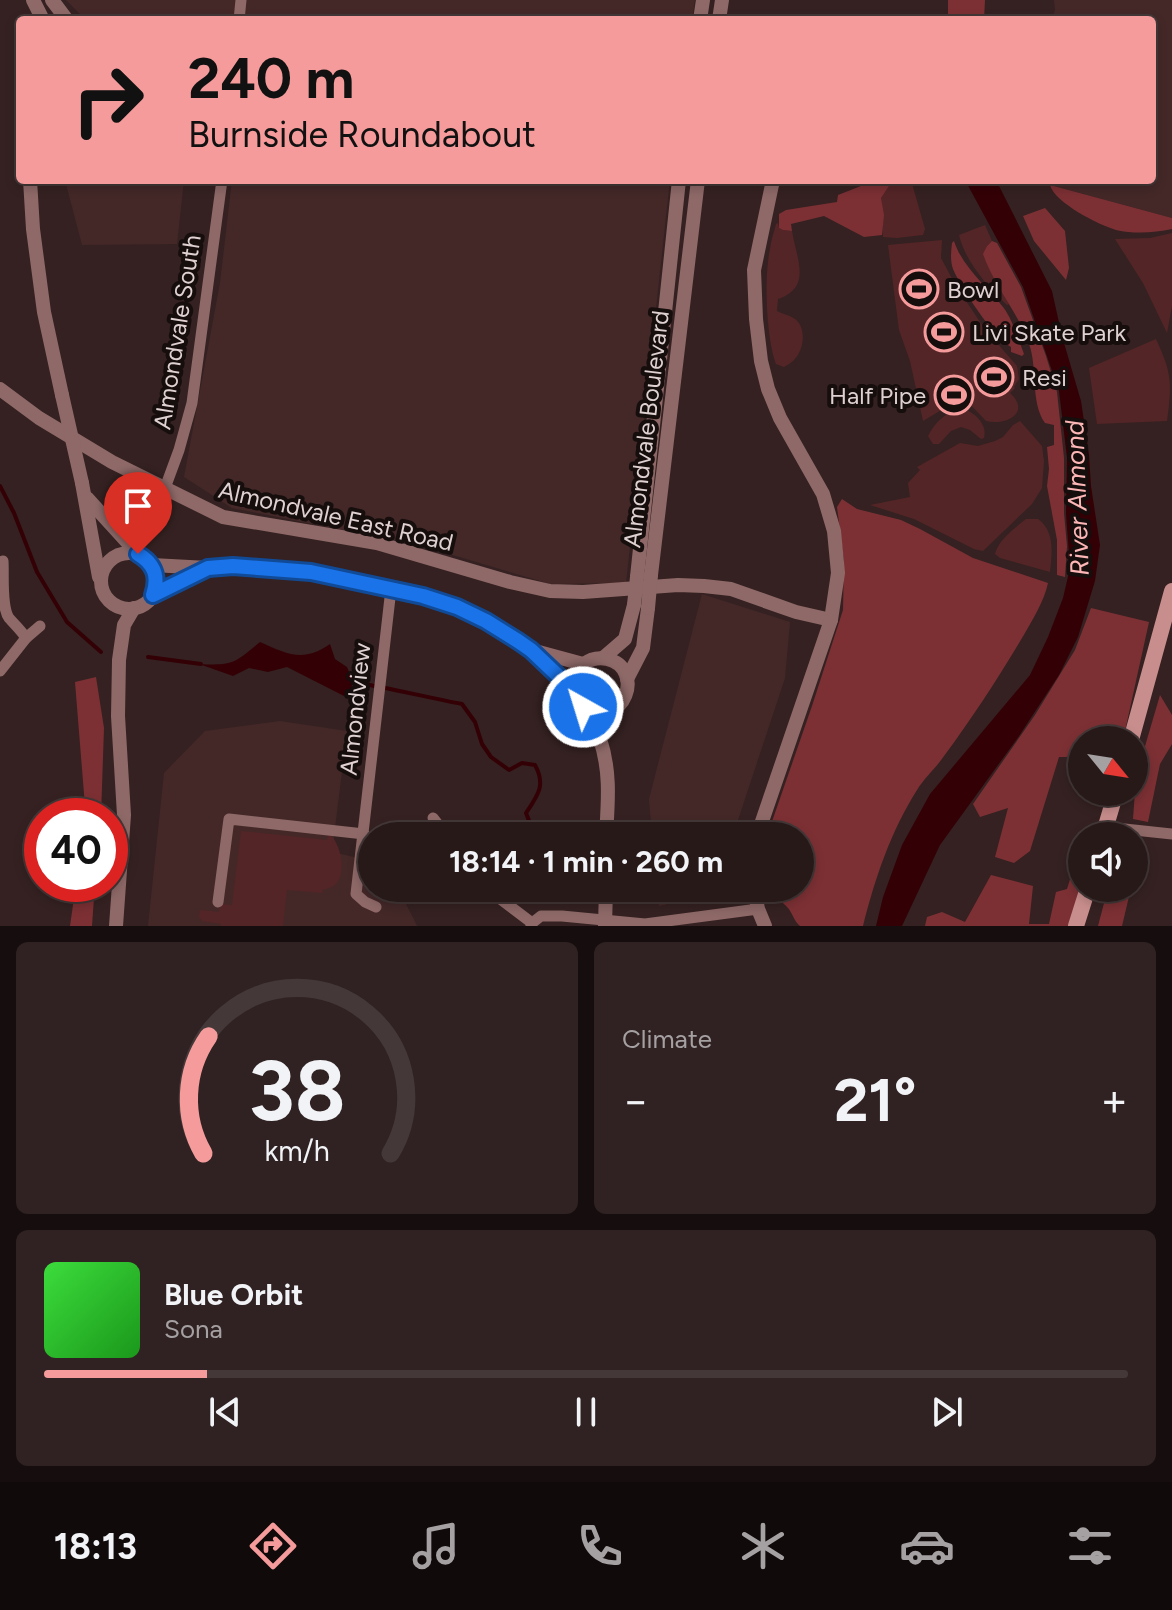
<!DOCTYPE html>
<meta charset="utf-8">
<style>
:root{--surface:#281919;--page:#302222;--text:#f1f3f6;--muted:#a5a0a2;--line:#443838;--accent:#f59b9b}
body{margin:0;font-family:Figtree,sans-serif;background:var(--page);color:var(--text);height:100vh;display:flex;flex-direction:column;font-size:30px;white-space:nowrap}
*{box-sizing:border-box;margin:0}
p{font-size:26px;color:var(--muted)}
.icon{flex:none;width:44px;height:44px;fill:none;stroke:currentColor;stroke-width:2;stroke-linecap:round;stroke-linejoin:round}
.map{position:relative;height:926px;overflow:hidden}
.sheet{display:flex;flex-direction:column;gap:16px;padding:16px;background:#160e0e;flex:1}
.sheet>*{flex:none}
.top-card{position:absolute;left:16px;top:16px;width:1140px;height:168px;border-radius:8px;box-shadow:0 4px 12px #0003,0 0 0 2px var(--line);background:#f59b9b;color:#111;overflow:hidden}
.needle{width:52px;rotate:120deg}
.buttons{position:absolute;left:1068px;top:726px;display:grid;gap:16px}
.buttons a{display:grid;place-items:center;width:80px;height:80px;border-radius:50%;background:var(--surface);box-shadow:0 4px 12px #0003,0 0 0 2px var(--line);font-size:40px}
.speed{position:absolute;left:24px;top:798px;display:flex;gap:16px;font-size:40px;font-weight:700;text-align:center}
.speed>*{display:grid;place-content:center;width:104px;height:104px;border-radius:50%;background:var(--surface);box-shadow:0 4px 12px #0003,0 0 0 2px var(--line);line-height:1}
.speed .limit{border:12px solid #d22;background:#fff;color:#111}
.pin{position:absolute;display:grid;place-items:center;width:68px;height:68px;color:#fff;margin:-82px -34px;border-radius:50% 50% 50% 0;rotate:-45deg;box-shadow:0 0 8px #0007}
.pin .icon{rotate:45deg}
.me{position:absolute;width:88px;margin:-44px;rotate:321deg;stroke-linejoin:round;filter:drop-shadow(0 0 6px #0008)}
.turn{display:flex;align-items:center;gap:28px;height:168px;padding:0 40px;font-size:36px}
.turn .icon{width:104px;height:104px;stroke-width:2.5}
.turn b{display:block;font-size:56px;line-height:68px}
.big{font-size:60px;font-weight:700;line-height:1.1}
.sheet .card{flex:1;display:flex;flex-direction:column;justify-content:center;gap:12px;min-width:0;padding:0 28px;border-radius:12px;background:var(--page)}
.sheet .dial{align-items:center;gap:0}
.dial svg{height:208px;overflow:visible;fill:none;stroke:var(--line);stroke-width:7;stroke-linecap:round;text-anchor:middle}
.dial text{fill:var(--text);stroke:none}
.song{display:flex;align-items:center;gap:24px}
.cover{width:96px;height:96px;border-radius:12px;background:linear-gradient(135deg,hsl(120 70% 55%),hsl(120 70% 35%))}
.played{height:8px;border-radius:4px;background:linear-gradient(90deg,var(--accent) 15%,var(--line) 15%)}
.keys{display:flex;justify-content:space-around;direction:ltr}
.heat{display:flex;justify-content:space-between;align-items:center;font-size:44px;direction:ltr}
.sheet .tiles{flex:1;display:grid;gap:16px;grid-template-columns:1fr 1fr}
.card:last-child{grid-column:span 2}
.trip{position:absolute;left:358px;top:822px;width:456px;height:80px;border-radius:40px;background:var(--surface);box-shadow:0 4px 12px #0003,0 0 0 2px var(--line);font-weight:700;line-height:80px;text-align:center}
.dock{display:flex;height:128px;justify-content:space-around;align-items:center;background:#100a0a;color:var(--muted)}
.dock .icon{width:56px;height:56px}
.dock .selected{color:var(--accent)}
.dock b{font-size:36px;color:var(--text)}
.map>svg:first-child{display:block}
.built{fill:#442828}
.green{fill:#542527}
.forest{fill:#7c3034}
.water{fill:#330006}
.lines{fill:none;stroke-linecap:round;stroke-linejoin:round}
.stream{stroke:#330006;stroke-width:4}
.minor{stroke:#8e6968;stroke-width:11}
.tertiary{stroke:#8e6968;stroke-width:14}
.secondary{stroke:#c88e8d;stroke-width:16}
.tertiary-bridge{stroke:#8e6968;stroke-width:14}
.route-casing{stroke:#114b97;stroke-width:20}
.route{stroke:#1a73e8;stroke-width:14}
.labels{text-anchor:middle;dominant-baseline:central;stroke-width:8;stroke-linejoin:round;paint-order:stroke}
.poi-label{font-size:24px;fill:#dfd1d1;stroke:#160d0d;text-anchor:start}
.street-label{font-size:24px;fill:#dfd1d1;stroke:#160d0d}
.water-label{font-size:26px;font-style:italic;fill:#fbb6b5;stroke:#160d0d}
</style>
<div class="map">
<svg width="1172" height="926" viewBox="0 0 1172 926">
<rect width="100%" height="100%" fill="#352121"/>
<g class="built">
<polygon points="66,0 695,0 692,20 86,20"/>
<polygon points="1054,0 1172,0 1172,218 1050,185 1046,180 1152,180 1152,20 1052,20 1055,10"/>
<polygon points="65,180 184,180 177,244 82,245"/>
<polygon points="232,180 670,180 626,583 550,584 419,545 232,508 184,477 220,283"/>
<polygon points="702,594 790,622 785,678 736,826 734,836 652,836 649,799"/>
<polygon points="280,721 347,731 332,852 372,861 372,888 398,888 417,926 148,926 164,773 205,731"/>
<polygon points="657,888 729,888 728,890 659,906"/>
</g>
<g class="green">
<polygon points="893,180 911,180 925,229 923,235 897,238 883,237 881,198"/>
<path d="M778,223L779,228L783,230L792,231C796,258 813,287 778,299L777,311C782,314 790,315 795,319C807,328 804,350 794,360C791,363 787,365 784,367L776,364C766,337 764,277 770,249C771,240 774,232 776,224Z"/>
<path d="M985,225L992,241L987,246L984,254L987,264L1009,304L1007,305C988,287 965,261 959,235Z"/>
<polygon points="1172,233 1172,306 1167,333 1143,283 1115,239 1150,238"/>
<path d="M942,240L941,258L956,286L984,328L1017,366L1019,379L1014,387L1015,388L1010,393C1032,413 1005,426 986,421L968,402L943,409L923,421L910,361L899,330L888,245Z"/>
<path d="M1156,339C1172,374 1172,383 1167,421L1097,424L1089,368Z"/>
<path d="M962,408C974,412 988,424 984,438L981,439L970,430L961,427L951,431L939,444H933L928,436C935,422 946,412 962,408Z"/>
<polygon points="1020,421 1042,446 1044,461 1042,488 1032,504 983,551 974,549 914,519 870,505 910,497 908,483 920,470 917,467 960,443 978,446 995,441 1003,437 1013,425"/>
<path d="M1026,519H1038C1055,531 1052,553 1050,572L1000,558L995,554C998,540 1015,528 1026,519Z"/>
<path d="M241,831L327,840L329,833C344,847 350,888 323,889L322,893L287,890L283,926H221V924L202,921L199,917L200,910L219,912L220,904L232,905Z"/>
</g>
<g class="forest">
<polygon points="948,0 985,0 984,20 948,20"/>
<polygon points="870,180 893,180 881,198 884,215 882,235 864,237 824,216 791,224 792,231 783,230 779,228 779,214 786,210 837,202 838,195 866,184"/>
<path d="M1050,185L1172,218V229C1154,233 1134,234 1116,230C1099,225 1055,203 1050,185Z"/>
<polygon points="1045,208 1065,231 1069,268 1066,280 1034,241 1023,216"/>
<path d="M954,241C963,268 986,285 1003,307C1013,320 1018,339 1024,354L1022,356L1011,352V347C994,338 961,288 953,269C950,260 951,252 952,243Z"/>
<path d="M992,241L997,243L1021,287L1046,356L1057,392L1064,458V513L1067,546L1065,577L1057,575V540L1047,486L1049,469L1047,447L1054,445V425L1045,423C1030,402 1038,368 1029,344C1018,312 994,286 983,254L987,246Z"/>
<path d="M842,499L857,509L901,520L920,529L973,558L1048,583C1044,601 1034,617 1025,633C1000,675 973,717 944,756C936,768 925,777 917,790C891,831 875,878 863,926H800C794,921 793,914 788,908C782,901 774,897 768,888H800V836H767L812,706L843,610L844,561L837,507Z"/>
<polygon points="1091,608 1149,622 1123,740 1082,740 1082,749 1070,757 1059,757 1030,851 1014,863 995,857 1008,808 980,817 973,804 1035,715 1075,650"/>
<polygon points="96,677 104,728 101,816 84,816 85,806 75,682"/>
<polygon points="1160,695 1172,715 1172,744 1160,764 1148,822 1133,819 1136,777"/>
<polygon points="1082,840 1082,888 1071,926 925,926 927,917 942,912 965,922 991,875 1033,886 1029,924 1049,924 1056,892 1067,889"/>
<polygon points="76,884 95,884 92,926 70,926"/>
<polygon points="1108,888 1131,888 1122,926 1098,926"/>
</g>
<g class="water">
<polygon points="965,180 996,180 1052,291 1062,336 1081,401 1089,455 1091,486 1100,545 1095,581 1078,637 1059,675 1019,736 940,845 902,926 876,926 883,897 902,845 930,794 1030,675 1048,637 1063,598 1070,568 1066,514 1067,458 1059,391 1023,287"/>
<path d="M260,642C287,654 303,663 330,644L335,659L347,667L353,682L350,692L344,696L287,667L268,672L249,668L233,676L199,664C233,666 235,663 260,642Z"/>
</g>
<g class="lines">
<g class="stream">
<polyline points="0,486 14,513 37,572 67,622 101,652"/>
<polyline points="148,657 201,664"/>
<path d="M348,680L353,682C390,688 425,697 462,704L475,722L482,744L491,757L509,770L522,763L535,765C546,785 538,795 526,813L535,836"/>
</g>
<g class="minor">
<polyline points="239,20 241,0"/>
<polyline points="165,488 179,450 192,403 222,180"/>
<path d="M3,561C4,575 1,607 9,618C15,625 21,630 26,638"/>
<polyline points="0,671 26,638 40,626"/>
<polyline points="433,818 447,836"/>
<polyline points="1106,827 1172,834"/>
<polyline points="486,888 532,923"/>
<polyline points="218,902 229,819 364,834"/>
<polyline points="376,907 365,902 356,894 391,589"/>
<polyline points="531,926 532,923 541,916 562,916 645,924 758,909"/>
</g>
<g class="tertiary">
<polyline points="33,0 43,20"/>
<polyline points="52,0 67,20"/>
<polyline points="700,20 703,0"/>
<polyline points="719,20 722,0"/>
<polyline points="30,180 33,229 44,312 62,395"/>
<polyline points="0,389 39,418 112,462 223,517 377,543 510,582 550,591 583,592 678,585 704,586 731,589 796,612 831,620"/>
<polyline points="82,483 99,577"/>
<polyline points="87,498 138,554"/>
<circle cx="129" cy="581" r="28"/>
<polyline points="152,565 208,568 233,566 256,566 311,572 423,596 457,607 486,621 531,650 573,690"/>
<polyline points="651,575 698,180"/>
<polyline points="637,577 679,180"/>
<polyline points="153,595 204,570"/>
<polyline points="535,651 583,664"/>
<polyline points="603,658 625,639 634,605"/>
<polyline points="627,679 643,648 648,608"/>
<path d="M583,707C625,731 646,668 607,659C590,655 573,668 573,685C572,701 595,722 600,739C611,772 608,802 606,836"/>
<polyline points="757,836 831,620 838,573 834,531 823,494 780,418 768,389 761,361 756,319 754,270 773,180"/>
<polyline points="754,888 758,909 765,926"/>
<polyline points="116,926 124,815 118,716 119,660 124,625 134,608"/>
</g>
<g class="secondary">
<polyline points="1131,740 1172,591"/>
<polyline points="1103,836 1116,792"/>
<polyline points="1076,926 1088,888"/>
</g>
<g class="tertiary-bridge">
<polyline points="62,395 82,483"/>
<polyline points="634,605 637,577"/>
<polyline points="648,608 651,575"/>
<polyline points="605,926 606,888"/>
</g>
</g>
<g class="lines">
<g class="route-casing">
<path id="route" d="M138,554C155,564 159,577 153,595L208,568L233,566L311,572L423,596L457,607L486,621L518,641L531,650L573,690L577,701L583,707"/>
</g>
<use href="#route" class="route"/>
</g>
<defs>
<g id="stadium-ring" transform="scale(2)"><circle r="9.5" fill="#160d0d" stroke="#f59b9b" stroke-width="1.5"/><path d="M0-5a6.5 5 0 1 0 0 10a6.5 5 0 1 0 0-10ZM-3.5-1.8h7v3.6h-7Z" fill="#f59b9b"/></g>
</defs>
<g fill-rule="evenodd">
<use href="#stadium-ring" x="919" y="289"/>
<use href="#stadium-ring" x="944" y="332"/>
<use href="#stadium-ring" x="994" y="377"/>
<use href="#stadium-ring" x="954" y="395"/>
</g>
<g class="labels">
<g class="poi-label">
<text x="947" y="289">Bowl</text>
<text x="972" y="332">Livi Skate Park</text>
<text x="1022" y="377">Resi</text>
<text x="926" y="395" text-anchor="end">Half Pipe</text>
</g>
<g class="street-label">
<text transform="translate(177 332) rotate(-81)">Almondvale South</text>
<text transform="translate(646 429) rotate(-83)">Almondvale Boulevard</text>
<text transform="translate(336 516) rotate(13)">Almondvale East Road</text>
<text transform="translate(355 709) rotate(-84)">Almondview</text>
</g>
<g class="water-label">
<text transform="translate(1077 498) rotate(-92)">River Almond</text>
</g>
</g>
</svg>
<div class="buttons">
<a><svg class="needle" viewBox="-14 -14 28 28"><path d="M0-13l5 13h-10z" fill="#e53935"/><path d="M0 13l5-13h-10z" fill="#a5a0a2"/></svg></a>
<a><svg class="icon" aria-label="sound" viewBox="0 0 24 24"><path d="M4 9h4l5-4v14l-5-4H4zM17 9q2 3 0 6"/></svg></a>
</div>
<div class="speed"><div class="limit">40</div></div>
<div class="pin" style="left:138px;top:554px;background:#d93025"><svg class="icon" aria-label="arrive" viewBox="0 0 24 24"><path d="M6 21V4h12l-3 4 3 4H6"/></svg></div>
<svg class="me" style="left:583px;top:707px" viewBox="-20 -20 40 40"><circle r="17" fill="#1a73e8" stroke="#fff" stroke-width="3"/><path d="M0-11L8 9 0 5-8 9z" fill="#fff"/></svg>
<div class="trip">18:14 · 1 min · 260 m</div>
<div class="top-card">
<div class="turn"><svg class="icon" aria-label="right" viewBox="0 0 24 24"><path d="M7 20v-9h11M14 6l5 5-5 5"/></svg><div><b>240 m</b>Burnside Roundabout</div></div>
</div>
</div>
<section class="sheet">
<div class="tiles">
<div class="card dial"><svg viewBox="0 0 100 80">
<path d="M14 69A42 42 0 1 1 86 69"/>
<path d="M14 69A42 42 0 0 1 16 24" stroke="#f59b9b"/>
<text x="50" y="56" font-size="32" font-weight="700">38</text>
<text x="50" y="72" font-size="11">km/h</text>
</svg></div>
<div class="card"><p>Climate</p>
<div class="heat"><a>−</a><b class="big">21°</b><a>+</a></div>
</div>
<div class="card">
<div class="song"><i class="cover"></i><div><b>Blue Orbit</b><p>Sona</p></div></div>
<div class="played"></div>
<div class="keys"><svg class="icon" aria-label="previous" viewBox="0 0 24 24"><path d="M18 5L8 12l10 7zM5 5v14"/></svg><svg class="icon" aria-label="pause" viewBox="0 0 24 24"><path d="M8 5v14M16 5v14"/></svg><svg class="icon" aria-label="next" viewBox="0 0 24 24"><path d="M6 5l10 7-10 7zM19 5v14"/></svg></div>
</div>
</div>
</section>
<nav class="dock">
<b>18:13</b>
<svg class="icon selected" aria-label="directions" viewBox="0 0 24 24"><path d="M12 3l9 9-9 9-9-9zM9 14v-3h6M13 9l2 2-2 2"/></svg>
<svg class="icon" aria-label="music" viewBox="0 0 24 24"><path d="M9 18V5l10-2v13"/><circle cx="6" cy="18" r="3"/><circle cx="16" cy="16" r="3"/></svg>
<svg class="icon" aria-label="phone" viewBox="0 0 24 24"><path d="M5 4h4l2 5-3 2q2 4 5 5l2-3 5 2v4C11 20 4 13 5 4z"/></svg>
<svg class="icon" aria-label="climate" viewBox="0 0 24 24"><path d="M12 3v18M4 7l16 10M4 17L20 7"/></svg>
<svg class="icon" aria-label="car" viewBox="0 0 24 24"><path d="M5 17H2v-5l4-1 3-4h7l3 4 3 1v5h-3M9 17h6M6 11h13"/><circle cx="7" cy="17" r="2"/><circle cx="17" cy="17" r="2"/></svg>
<svg class="icon" aria-label="filters" viewBox="0 0 24 24"><path d="M4 7h16M4 17h16"/><circle cx="9" cy="7" r="2"/><circle cx="15" cy="17" r="2"/></svg>
</nav>
